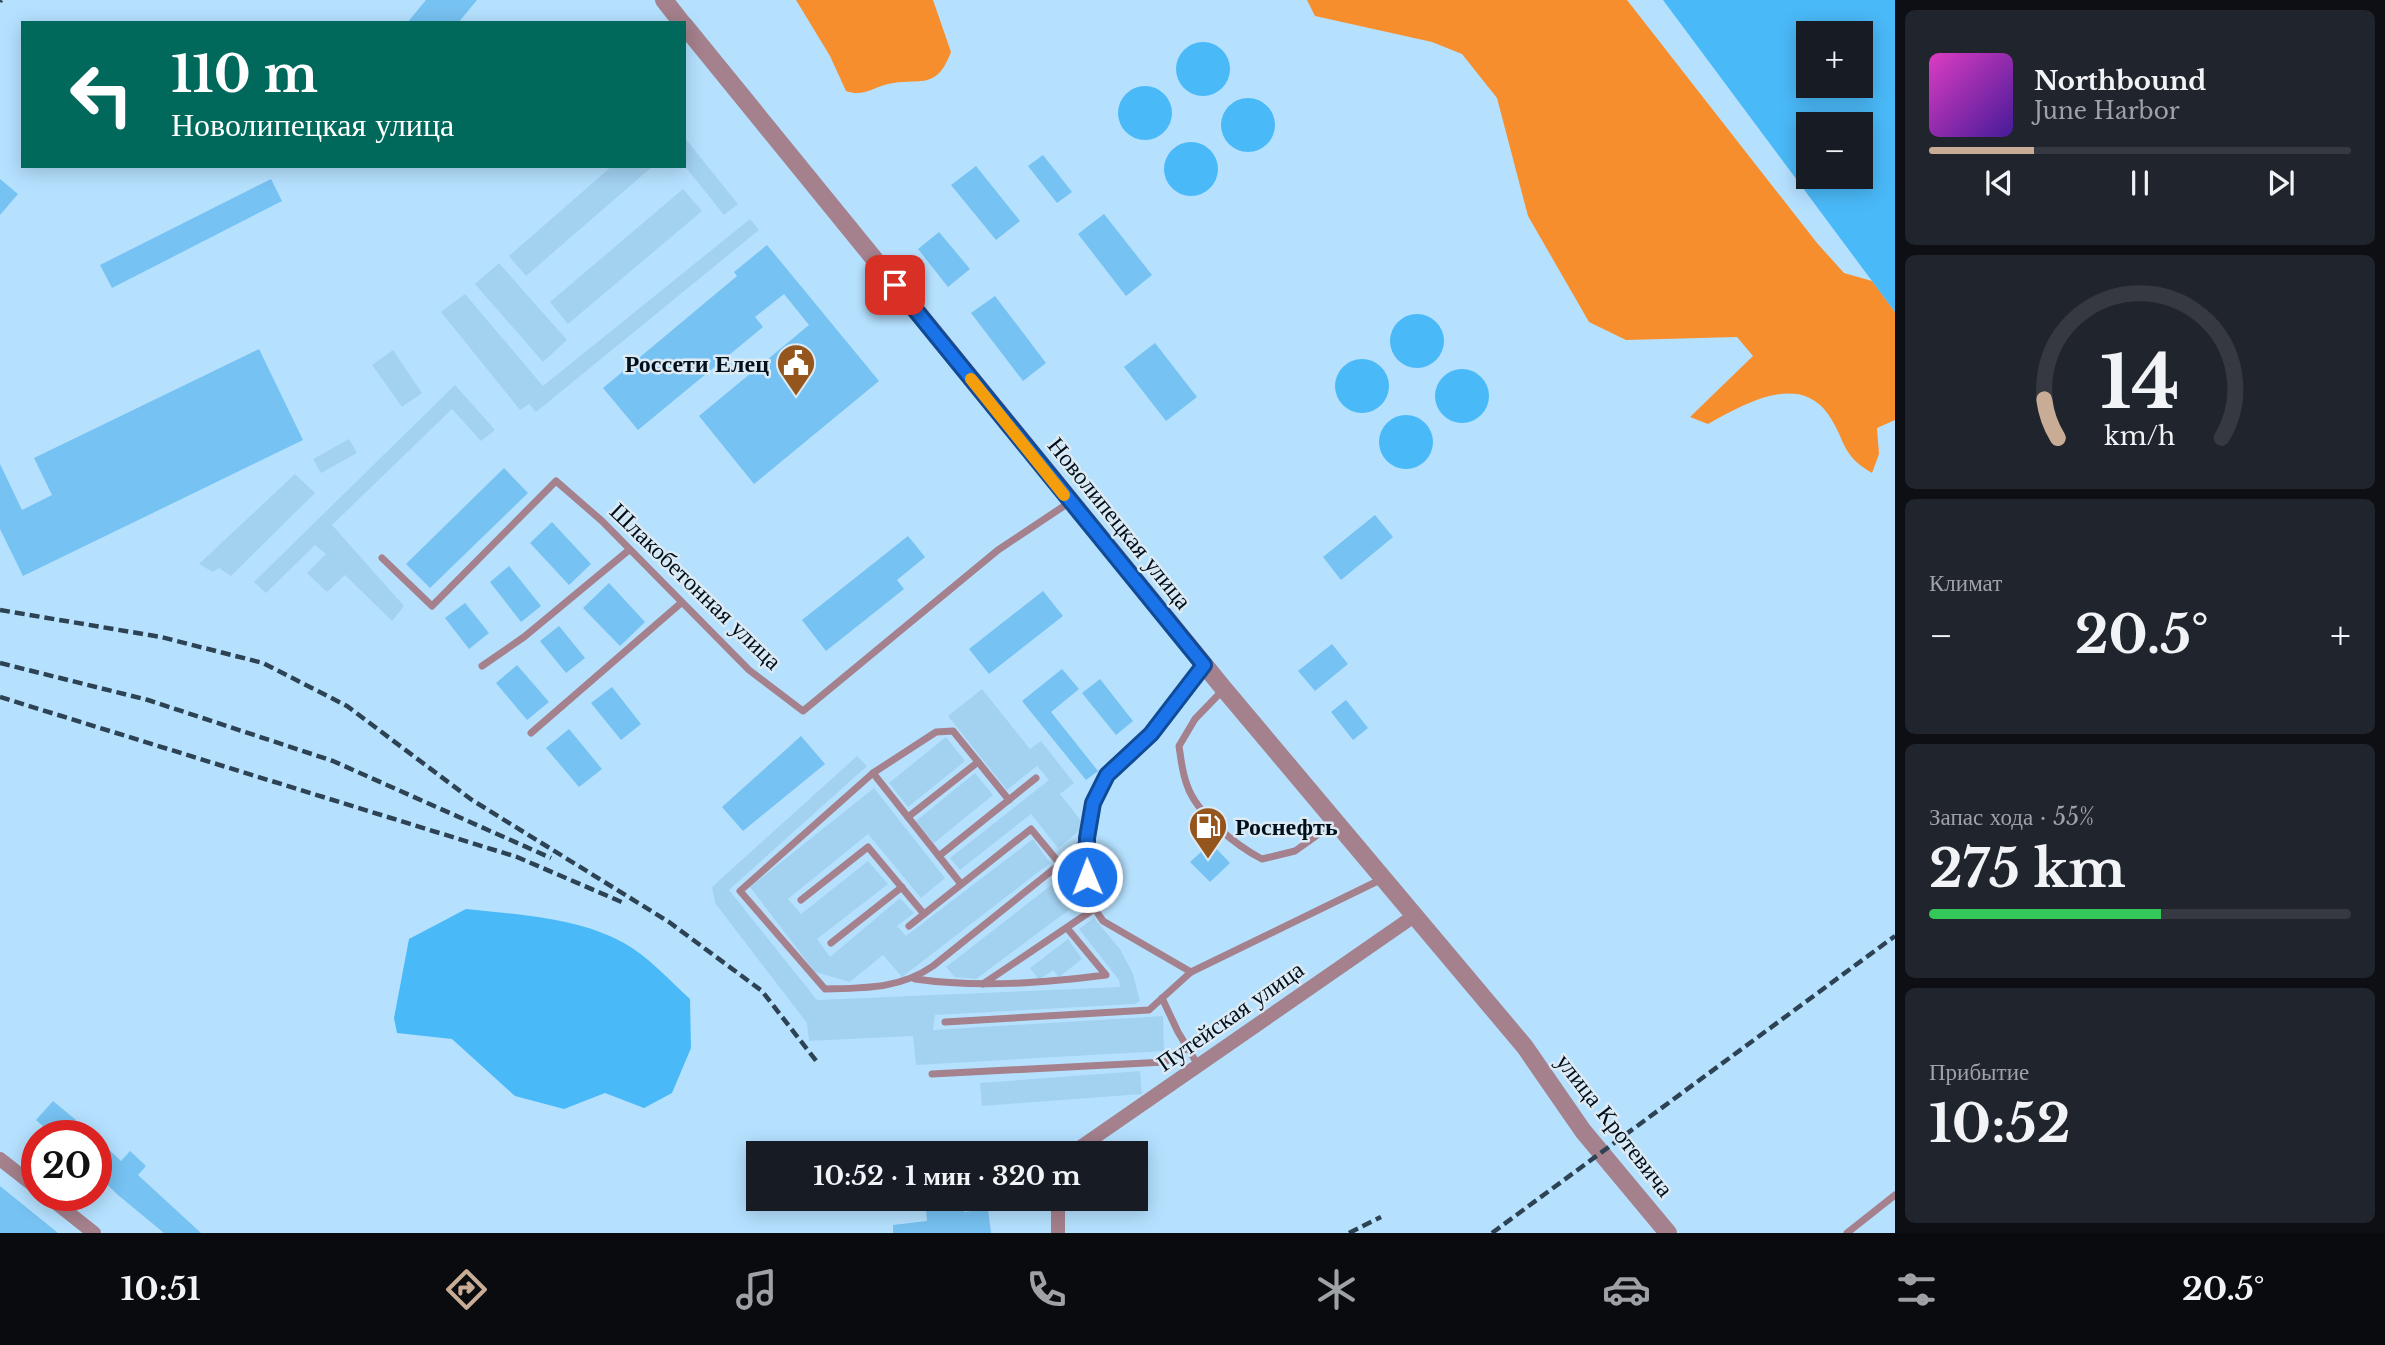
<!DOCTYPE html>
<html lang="ru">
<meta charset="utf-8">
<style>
:root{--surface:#171b24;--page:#20242c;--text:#f1f3f6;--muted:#9ea1a6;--line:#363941;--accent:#c8ac95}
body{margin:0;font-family:"Libre Baskerville",serif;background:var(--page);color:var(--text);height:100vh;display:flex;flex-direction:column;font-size:26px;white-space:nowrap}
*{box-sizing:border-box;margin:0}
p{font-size:23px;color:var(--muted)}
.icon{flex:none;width:38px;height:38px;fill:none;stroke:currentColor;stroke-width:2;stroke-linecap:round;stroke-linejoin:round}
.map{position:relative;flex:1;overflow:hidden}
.details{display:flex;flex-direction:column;gap:10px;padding:10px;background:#0d0f14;width:490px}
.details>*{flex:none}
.top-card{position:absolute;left:21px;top:21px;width:665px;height:147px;border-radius:0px;box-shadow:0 4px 18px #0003;background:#00695c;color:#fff;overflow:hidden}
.tools{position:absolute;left:1796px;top:21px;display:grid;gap:14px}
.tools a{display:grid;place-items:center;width:77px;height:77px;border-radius:0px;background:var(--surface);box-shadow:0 4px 18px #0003;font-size:35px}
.speed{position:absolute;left:21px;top:1120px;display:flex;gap:14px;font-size:35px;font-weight:700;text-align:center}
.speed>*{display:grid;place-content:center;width:91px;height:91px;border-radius:50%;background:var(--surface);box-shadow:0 4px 18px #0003;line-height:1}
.speed .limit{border:10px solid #d22;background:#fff;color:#111}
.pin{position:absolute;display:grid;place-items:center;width:60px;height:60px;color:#fff;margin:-30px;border-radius:14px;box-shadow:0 4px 10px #0006}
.me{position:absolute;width:77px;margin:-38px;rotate:359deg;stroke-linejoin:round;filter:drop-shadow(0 0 5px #0008)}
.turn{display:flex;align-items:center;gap:24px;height:147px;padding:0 35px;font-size:32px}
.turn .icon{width:91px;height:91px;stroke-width:2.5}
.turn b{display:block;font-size:49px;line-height:60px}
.big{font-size:52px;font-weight:800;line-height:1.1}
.details .card{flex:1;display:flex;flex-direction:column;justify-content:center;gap:10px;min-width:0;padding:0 24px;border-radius:10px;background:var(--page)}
.details .dial{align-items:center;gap:0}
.dial svg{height:182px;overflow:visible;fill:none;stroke:var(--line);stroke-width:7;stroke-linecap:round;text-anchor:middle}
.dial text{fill:var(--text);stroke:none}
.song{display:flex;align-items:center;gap:21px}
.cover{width:84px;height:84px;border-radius:10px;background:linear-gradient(135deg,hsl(310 70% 55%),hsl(260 70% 35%))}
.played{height:7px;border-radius:4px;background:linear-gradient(90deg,var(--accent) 25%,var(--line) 25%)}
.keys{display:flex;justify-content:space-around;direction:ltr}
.heat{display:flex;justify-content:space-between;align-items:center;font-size:38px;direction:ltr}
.charge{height:10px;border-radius:5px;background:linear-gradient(90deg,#34c759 55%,var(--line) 0)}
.trip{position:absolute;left:746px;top:1141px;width:402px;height:70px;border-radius:0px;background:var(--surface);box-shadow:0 4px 18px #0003;font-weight:800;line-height:70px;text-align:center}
.tab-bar{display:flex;height:112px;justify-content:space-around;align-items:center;background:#090b0e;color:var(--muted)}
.tab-bar .icon{width:49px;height:49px}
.tab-bar .selected{color:var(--accent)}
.tab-bar b{font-size:32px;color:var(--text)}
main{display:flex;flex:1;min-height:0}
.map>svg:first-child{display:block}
.built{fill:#a3d2f1}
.green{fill:#f68e2d}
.water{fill:#4ab9f8;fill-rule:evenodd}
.building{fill:#76c2f2}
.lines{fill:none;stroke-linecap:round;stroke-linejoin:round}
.service{stroke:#a4818c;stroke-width:7}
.minor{stroke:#a4818c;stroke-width:14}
.tertiary{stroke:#a4818c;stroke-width:18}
.rail{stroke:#2d4354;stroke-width:4.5;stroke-dasharray:10 5;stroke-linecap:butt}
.route-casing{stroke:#114b97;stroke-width:18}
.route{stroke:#1a73e8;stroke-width:12}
.slow{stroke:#f59e0b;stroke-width:12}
.labels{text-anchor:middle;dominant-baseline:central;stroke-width:5;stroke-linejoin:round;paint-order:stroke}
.poi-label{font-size:24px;font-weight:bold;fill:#000f1c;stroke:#dceaf4;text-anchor:end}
.street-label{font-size:24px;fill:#000f1c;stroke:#dceaf4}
</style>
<main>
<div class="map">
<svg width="1895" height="1233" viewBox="0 0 1895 1233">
<rect width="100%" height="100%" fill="#b5e1ff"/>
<g class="built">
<polygon points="684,137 738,204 724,215 684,165"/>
<polygon points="612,166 653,166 526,276 509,256"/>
<polygon points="683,189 702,211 568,324 550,302"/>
<polygon points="750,219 759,230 536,412 529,404 520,410 441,312 465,294 543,386"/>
<polygon points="499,263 567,340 543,362 475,284"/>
<polygon points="393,350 422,393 402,407 372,365"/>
<polygon points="455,385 495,430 481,441 452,409 332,525 404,606 392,621 345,575 327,592 307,573 326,554 315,545 266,593 254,582"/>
<polygon points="349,439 357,453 321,473 313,459"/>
<polygon points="295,474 315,493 231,576 219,568 213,572 199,564"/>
<polygon points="982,689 1030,749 1041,741 1074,783 1060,794 1085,826 1058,848 1031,814 960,870 950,858 1049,780 1037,766 1007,790 948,716"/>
<polygon points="946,737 965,761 908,807 889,783"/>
<polygon points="857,756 867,766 729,890 817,1000 1120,987 1119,980 1079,929 1094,918 1120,949 1133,974 1140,1001 1135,1004 935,1015 933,1030 1163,1016 1164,1051 916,1065 913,1036 809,1041 807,1023 715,903 712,887"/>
<polygon points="975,773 993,795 934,843 916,821"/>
<polygon points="874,788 945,878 921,898 868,834 788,899 801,914 868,861 888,884 817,939 830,957 900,898 914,913 897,926 906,936 1033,839 1050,863 902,977 883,955 850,982 815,972 750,887"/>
<polygon points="1059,879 1077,904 976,979 955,977 946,967"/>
<polygon points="1068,939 1082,959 1059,977 1053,970 1039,980 1030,968"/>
<polygon points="1140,1071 1142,1094 982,1106 980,1083"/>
</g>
<g class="green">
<path d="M796,0H933L951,52C936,92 919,77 888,84C871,88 864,97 846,91L830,56Z"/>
<path d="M1307,0H1627L1817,243L1844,273L1872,281L1895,312V420L1877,428L1879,454L1872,473C1840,454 1847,442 1828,414C1798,371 1741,406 1708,424L1690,417L1753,356L1737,337L1626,340L1589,322L1528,216L1497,98L1462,54L1432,42L1315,16Z"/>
</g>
<g class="water">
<path d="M1663,0H1895V312L1872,281ZM1808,33H1860V86H1808ZM1808,124H1860V177H1808Z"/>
<circle cx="1203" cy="69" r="27"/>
<circle cx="1145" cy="113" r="27"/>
<circle cx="1248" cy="125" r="27"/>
<circle cx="1191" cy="169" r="27"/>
<circle cx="1417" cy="341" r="27"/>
<circle cx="1362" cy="386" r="27"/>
<circle cx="1462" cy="396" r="27"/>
<circle cx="1406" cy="442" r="27"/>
<path d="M466,909C519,915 576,917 624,943C648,956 670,981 690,999L691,1048L672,1093L644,1108L605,1093L564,1109L515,1096L452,1039L397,1033L394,1018L409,939Z"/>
</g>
<g class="building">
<polygon points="426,0 477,0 458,23 407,23"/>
<polygon points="1043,155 1072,192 1057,203 1028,166"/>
<polygon points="976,166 1020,221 996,240 951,185"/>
<polygon points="0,179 18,194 0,215"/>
<polygon points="271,179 282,201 112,288 100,265"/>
<polygon points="1104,214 1152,275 1126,296 1078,234"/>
<polygon points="939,232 970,269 948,287 918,249"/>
<polygon points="767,245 879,381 754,484 699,416 809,325 784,294 755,317 763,327 638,430 603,388 737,276 734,272"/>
<polygon points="995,296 1046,363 1023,381 971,313"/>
<polygon points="1155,343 1197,397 1166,421 1124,367"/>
<polygon points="259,349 303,440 23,576 0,529 0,464 22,510 52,495 34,458"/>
<polygon points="504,468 528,493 430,588 406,564"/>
<polygon points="1375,515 1393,537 1341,580 1323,557"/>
<polygon points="552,522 591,564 569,585 530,543"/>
<polygon points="908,536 925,557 897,580 904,589 826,651 802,620"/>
<polygon points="509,566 541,606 521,622 490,582"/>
<polygon points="609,583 645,622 620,646 583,608"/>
<polygon points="1043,591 1063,616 989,674 969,649"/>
<polygon points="465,603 489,633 469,649 445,618"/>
<polygon points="559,626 585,658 566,673 540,641"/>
<polygon points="1332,644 1348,664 1315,691 1298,671"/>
<polygon points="517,665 549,702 527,720 496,683"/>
<polygon points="1062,669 1079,689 1051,712 1098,771 1086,780 1022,701"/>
<polygon points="1100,679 1133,721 1116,735 1082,693"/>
<polygon points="612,687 641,724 621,740 591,703"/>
<polygon points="1346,700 1368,728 1353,740 1331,712"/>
<polygon points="569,729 602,769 579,787 546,748"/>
<polygon points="801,736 825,764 743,831 722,807"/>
<polygon points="1211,843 1230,863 1210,882 1190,862"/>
<polygon points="53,1101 76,1120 62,1136 54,1136 36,1120"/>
<polygon points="105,1146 121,1161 130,1151 146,1166 138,1175 201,1233 164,1233 118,1195 96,1174 96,1156"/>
<polygon points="0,1186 58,1233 0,1233"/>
<polygon points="964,1206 964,1212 988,1209 991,1233 893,1233 893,1225 927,1221 926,1210"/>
</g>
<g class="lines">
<g class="service">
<polyline points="382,558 432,606 556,481 602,521 749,670 803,711 998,550 1070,502"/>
<polyline points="482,666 524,637 629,550"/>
<path d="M1223,690L1195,719L1179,746C1181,759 1182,772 1187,785C1197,814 1235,845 1262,859L1295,851L1336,822"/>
<polyline points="531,733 681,603"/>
<polyline points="873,773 961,884"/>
<path d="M1009,800L953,731L936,732L873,773L740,891L825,989C864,988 900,989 933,966L1060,864L1087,838"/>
<polyline points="908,817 978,762"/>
<polyline points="939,856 1036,778"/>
<polyline points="801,900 868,847 924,914"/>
<polyline points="909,926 1031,829 1060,864"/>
<polyline points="831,943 902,887"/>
<path d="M1191,972L1103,921C1075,885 1083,816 1105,778C1115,760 1138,749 1152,734C1170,713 1186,688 1203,665"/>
<path d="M915,979C979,988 1042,983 1106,975L1067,928"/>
<polyline points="983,984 1094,909"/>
<polyline points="1162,998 1178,1032 1198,1065"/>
<polyline points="945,1022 1149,1010 1191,972 1382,879"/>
<polyline points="932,1074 1165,1062 1187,1048"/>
<polyline points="1847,1233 1895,1195"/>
</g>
<g class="minor">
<polyline points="1072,1153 1414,916"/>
<polyline points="0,1159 37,1188"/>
<polyline points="46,1195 94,1233"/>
<polyline points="1058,1233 1058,1199"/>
</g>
<g class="tertiary">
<polyline points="664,0 682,23"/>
<polyline points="684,25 1224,689 1525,1047 1583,1131 1668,1233"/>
</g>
<g class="rail">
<polyline points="0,2 1,0"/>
<polyline points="0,610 161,637 263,663 347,706 472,800 669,922 762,991 817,1062"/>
<polyline points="0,663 148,700 333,761 551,858"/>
<polyline points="0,697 517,857 624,903"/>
<polyline points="1349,1233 1381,1217"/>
<polyline points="1492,1233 1895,936"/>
</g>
</g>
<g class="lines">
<g class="route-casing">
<polyline id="route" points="895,285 1204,665 1151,734 1107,775 1093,803 1087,838 1087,877"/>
</g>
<use href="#route" class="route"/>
<polyline class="slow" points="971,379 1064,495"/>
</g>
<defs>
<g id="civic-pin" transform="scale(2.0125)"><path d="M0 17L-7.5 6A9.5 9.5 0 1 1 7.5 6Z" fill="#95561e" stroke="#dceaf4"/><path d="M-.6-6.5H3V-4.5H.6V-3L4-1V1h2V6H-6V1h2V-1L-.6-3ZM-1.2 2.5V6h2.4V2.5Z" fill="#fff"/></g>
<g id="fuel-pin" transform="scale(2.0125)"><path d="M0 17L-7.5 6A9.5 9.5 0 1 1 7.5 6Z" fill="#95561e" stroke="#dceaf4"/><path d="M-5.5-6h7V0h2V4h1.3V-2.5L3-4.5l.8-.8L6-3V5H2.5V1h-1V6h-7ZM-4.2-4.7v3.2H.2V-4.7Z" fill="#fff"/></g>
</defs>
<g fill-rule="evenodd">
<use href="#civic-pin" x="796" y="363"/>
<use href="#fuel-pin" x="1208" y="826"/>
</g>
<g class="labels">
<g class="poi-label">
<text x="769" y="363">Россети Елец</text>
<text x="1235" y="826" text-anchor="start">Роснефть</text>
</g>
<g class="street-label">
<text transform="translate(1120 523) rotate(51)">Новолипецкая улица</text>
<text transform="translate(696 586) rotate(44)">Шлакобетонная улица</text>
<text transform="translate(1230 1016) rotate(-35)">Путейская улица</text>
<text transform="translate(1615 1125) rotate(52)">улица Кротевича</text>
</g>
</g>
</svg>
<div class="tools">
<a>+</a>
<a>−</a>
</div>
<div class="speed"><div class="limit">20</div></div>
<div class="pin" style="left:895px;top:285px;background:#d93025"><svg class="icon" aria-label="arrive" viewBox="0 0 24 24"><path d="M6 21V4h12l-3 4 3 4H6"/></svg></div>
<svg class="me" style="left:1087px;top:877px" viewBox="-20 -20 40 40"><circle r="17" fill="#1a73e8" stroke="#fff" stroke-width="3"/><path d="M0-11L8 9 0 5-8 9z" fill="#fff"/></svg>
<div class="trip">10:52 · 1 мин · 320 m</div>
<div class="top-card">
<div class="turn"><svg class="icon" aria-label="left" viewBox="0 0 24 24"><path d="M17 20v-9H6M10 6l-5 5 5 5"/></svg><div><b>110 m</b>Новолипецкая улица</div></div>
</div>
</div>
<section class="details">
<div class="card">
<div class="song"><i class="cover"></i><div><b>Northbound</b><p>June Harbor</p></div></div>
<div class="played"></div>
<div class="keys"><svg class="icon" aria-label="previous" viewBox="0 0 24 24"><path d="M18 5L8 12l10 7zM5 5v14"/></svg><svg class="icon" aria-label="pause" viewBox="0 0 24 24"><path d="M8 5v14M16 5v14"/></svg><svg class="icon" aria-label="next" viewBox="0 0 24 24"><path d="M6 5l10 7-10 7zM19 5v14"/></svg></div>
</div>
<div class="card dial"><svg viewBox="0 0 100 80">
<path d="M14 69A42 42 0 1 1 86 69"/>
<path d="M14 69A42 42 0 0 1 8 52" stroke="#c8ac95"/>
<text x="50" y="56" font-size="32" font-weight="700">14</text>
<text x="50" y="72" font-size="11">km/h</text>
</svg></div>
<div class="card"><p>Климат</p>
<div class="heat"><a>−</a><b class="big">20.5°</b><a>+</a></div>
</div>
<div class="card"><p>Запас хода · 55%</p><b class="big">275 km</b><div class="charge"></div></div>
<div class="card"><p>Прибытие</p><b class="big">10:52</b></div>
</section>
</main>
<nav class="tab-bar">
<b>10:51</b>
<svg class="icon selected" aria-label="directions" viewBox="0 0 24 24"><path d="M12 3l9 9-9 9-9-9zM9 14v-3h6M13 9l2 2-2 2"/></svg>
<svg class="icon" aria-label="music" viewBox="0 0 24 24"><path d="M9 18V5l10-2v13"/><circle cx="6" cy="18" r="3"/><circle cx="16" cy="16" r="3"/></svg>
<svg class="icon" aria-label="phone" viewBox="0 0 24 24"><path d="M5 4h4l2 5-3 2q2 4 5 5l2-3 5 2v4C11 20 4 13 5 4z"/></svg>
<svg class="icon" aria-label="climate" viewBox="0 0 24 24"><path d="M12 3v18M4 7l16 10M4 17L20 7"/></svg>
<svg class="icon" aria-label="car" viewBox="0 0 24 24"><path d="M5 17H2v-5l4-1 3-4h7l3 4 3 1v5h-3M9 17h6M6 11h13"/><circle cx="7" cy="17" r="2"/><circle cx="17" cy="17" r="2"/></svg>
<svg class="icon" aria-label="filters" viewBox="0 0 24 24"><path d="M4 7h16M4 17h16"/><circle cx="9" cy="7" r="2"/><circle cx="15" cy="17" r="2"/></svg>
<b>20.5°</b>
</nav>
